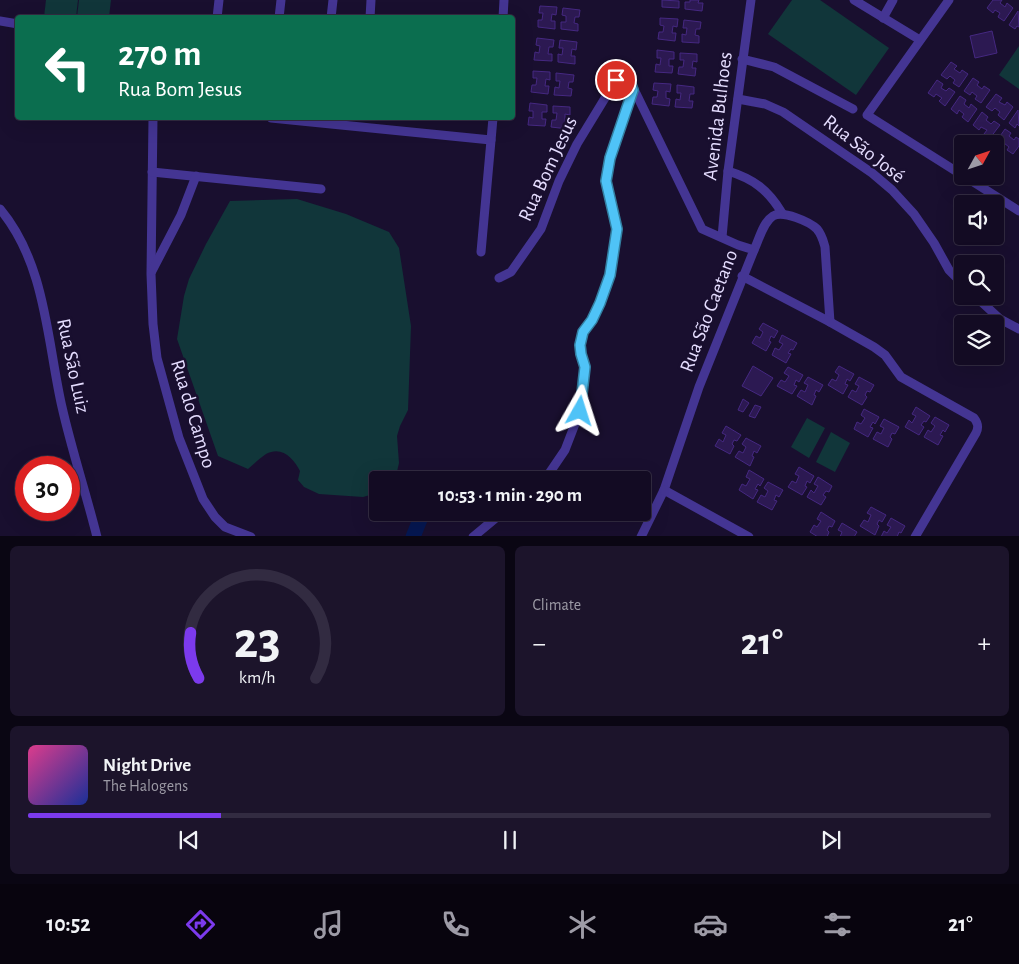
<!DOCTYPE html>
<meta charset="utf-8">
<style>
:root{--surface:#130b23;--page:#1c142b;--text:#f1f3f6;--muted:#9d9ba6;--line:#322b41;--accent:#7c3aed}
body{margin:0;font-family:"Alegreya Sans",sans-serif;background:var(--page);color:var(--text);height:100vh;display:flex;flex-direction:column;font-size:19px;white-space:nowrap}
*{box-sizing:border-box;margin:0}
p{font-size:16px;color:var(--muted)}
.icon{flex:none;width:28px;height:28px;fill:none;stroke:currentColor;stroke-width:2;stroke-linecap:round;stroke-linejoin:round}
.map{position:relative;height:536px;overflow:hidden}
.details{display:flex;flex-direction:column;gap:10px;padding:10px;background:#0a0613;flex:1}
.details>*{flex:none}
.banner{position:absolute;left:15px;top:15px;width:500px;height:105px;border-radius:5px;box-shadow:0 5px 20px #0002,0 0 0 1px var(--line);background:#0b6e4f;color:#fff;overflow:hidden}
.needle{width:32px;rotate:50deg}
.buttons{position:absolute;left:954px;top:135px;display:grid;gap:10px}
.buttons a{display:grid;place-items:center;width:50px;height:50px;border-radius:5px;background:var(--surface);box-shadow:0 5px 20px #0002,0 0 0 1px var(--line);font-size:25px}
.speed{position:absolute;left:15px;top:456px;display:flex;gap:10px;font-size:25px;font-weight:700;text-align:center}
.speed>*{display:grid;place-content:center;width:65px;height:65px;border-radius:50%;background:var(--surface);box-shadow:0 5px 20px #0002,0 0 0 1px var(--line);line-height:1}
.speed .limit{border:8px solid #d22;background:#fff;color:#111}
.pin{position:absolute;display:grid;place-items:center;width:42px;height:42px;color:#fff;margin:-21px;border:2px solid #fff;border-radius:50%;box-shadow:0 1px 5px #0007}
.me{position:absolute;width:55px;margin:-28px;rotate:6deg;stroke-linejoin:round;filter:drop-shadow(0 0 4px #0008)}
.turn{display:flex;align-items:center;gap:18px;height:105px;padding:0 20px;font-size:22px}
.turn .icon{width:65px;height:65px;stroke-width:2.5}
.turn b{display:block;font-size:35px;line-height:42px}
.big{font-size:38px;font-weight:700;line-height:1.1}
.details .card{flex:1;display:flex;flex-direction:column;justify-content:center;gap:8px;min-width:0;padding:0 18px;border-radius:8px;background:var(--page)}
.details .dial{align-items:center;gap:0}
.dial svg{height:130px;overflow:visible;fill:none;stroke:var(--line);stroke-width:7;stroke-linecap:round;text-anchor:middle}
.dial text{fill:var(--text);stroke:none}
.song{display:flex;align-items:center;gap:15px}
.cover{width:60px;height:60px;border-radius:8px;background:linear-gradient(135deg,hsl(330 70% 55%),hsl(230 70% 35%))}
.played{height:5px;border-radius:2px;background:linear-gradient(90deg,var(--accent) 20%,var(--line) 20%)}
.keys{display:flex;justify-content:space-around;direction:ltr}
.heat{display:flex;justify-content:space-between;align-items:center;font-size:28px;direction:ltr}
.details .tiles{flex:1;display:grid;gap:10px;grid-template-columns:1fr 1fr}
.card:last-child{grid-column:span 2}
.trip{position:absolute;left:369px;top:471px;width:282px;height:50px;border-radius:5px;background:var(--surface);box-shadow:0 5px 20px #0002,0 0 0 1px var(--line);font-weight:700;line-height:50px;text-align:center}
.tabs{display:flex;height:80px;justify-content:space-around;align-items:center;background:#08040e;color:var(--muted)}
.tabs .icon{width:35px;height:35px}
.tabs .active{color:var(--accent)}
.tabs b{font-size:22px;color:var(--text)}
.map>svg:first-child{display:block}
.green{fill:#11363a}
.lines{fill:none;stroke-linecap:round;stroke-linejoin:round}
.river{stroke:#051752;stroke-width:15}
.building{fill:#2c1952;stroke:#452881}
.street{stroke:#443593;stroke-width:9}
.route-casing{stroke:#337fa1;stroke-width:12}
.route{stroke:#4fc3f7;stroke-width:9}
.labels{text-anchor:middle;dominant-baseline:central;stroke-width:5;stroke-linejoin:round;paint-order:stroke}
.street-label{font-size:20px;fill:#e5ddff;stroke:#190f2f}
</style>
<div class="map">
<svg width="1019" height="537" viewBox="0 0 1019 537">
<rect width="100%" height="100%" fill="#190f2f"/>
<g class="green">
<polygon points="46,0 78,0 76,17 44,17"/>
<polygon points="79,0 111,0 109,17 77,17"/>
<polygon points="792,0 820,0 889,48 856,95 768,34"/>
<polygon points="1019,46 1019,89 999,75"/>
<path d="M297,199L346,214L389,232L399,248L411,326L408,410L400,426L397,436L399,463L395,480H378L377,493L363,497L319,494L304,487L298,480L300,471C294,459 282,445 266,454C260,458 254,464 248,469L218,456L177,339L184,296L189,279L206,244L230,201Z"/>
<polygon points="807,418 825,428 809,458 791,447"/>
<polygon points="831,432 850,443 835,472 816,462"/>
</g>
<g class="lines">
<polyline class="river" points="413,537 423,512"/>
</g>
<g class="building">
<polygon points="662,0 679,1 679,8 662,7"/>
<polygon points="690,0 699,0 698,3 703,3 702,11 685,9 685,2 690,2"/>
<polygon points="993,0 1002,0 1000,3 1005,7 1007,3 1013,8 1004,21 998,17 1000,13 995,10 993,13 987,8"/>
<polygon points="540,6 557,7 556,15 552,14 551,21 555,21 555,29 538,27 538,20 542,20 543,13 539,13"/>
<polygon points="563,8 580,10 579,17 575,17 574,23 578,24 578,31 561,29 561,22 566,22 566,16 562,15"/>
<polygon points="1018,11 1019,27 1017,26 1015,29 1009,25"/>
<polygon points="660,18 678,19 677,27 673,26 672,33 676,33 675,41 658,39 659,32 663,32 664,26 660,25"/>
<polygon points="684,20 701,22 700,29 696,29 695,35 699,36 699,43 682,42 682,34 686,35 687,28 683,28"/>
<polygon points="992,31 997,53 975,58 970,36"/>
<polygon points="537,38 554,40 553,47 549,47 548,54 552,54 552,61 534,60 535,52 539,53 540,46 536,45"/>
<polygon points="560,40 577,42 576,50 572,49 571,56 575,56 575,64 558,62 558,54 562,55 563,48 559,48"/>
<polygon points="657,50 674,52 674,59 669,59 669,66 673,66 672,73 655,72 656,64 660,65 661,58 657,58"/>
<polygon points="680,53 697,54 697,62 693,61 692,68 696,68 695,76 678,74 679,67 683,67 684,60 680,60"/>
<polygon points="951,62 957,66 954,69 960,73 962,70 968,74 959,87 953,83 955,80 950,76 947,79 941,75"/>
<polygon points="533,71 550,72 550,80 546,79 545,86 549,86 548,94 531,92 532,85 536,85 537,78 533,78"/>
<polygon points="556,73 574,75 573,82 569,82 568,88 572,89 571,96 554,95 555,87 559,88 560,81 556,81"/>
<polygon points="973,78 979,82 977,85 982,89 984,86 990,90 981,103 975,99 977,96 972,92 970,95 964,91"/>
<polygon points="937,80 943,84 941,88 946,91 949,88 955,92 945,106 939,101 942,98 936,94 934,97 928,93"/>
<polygon points="654,83 671,84 670,92 666,91 666,98 670,99 669,106 652,104 653,97 657,97 658,91 653,90"/>
<polygon points="677,85 694,87 694,94 690,94 689,101 693,101 692,108 675,107 676,99 680,100 681,93 677,93"/>
<polygon points="996,94 1002,98 999,102 1005,105 1007,102 1013,107 1004,120 998,115 1000,112 995,108 992,111 986,107"/>
<polygon points="960,96 966,100 964,104 969,108 971,104 977,109 968,122 962,117 964,114 959,110 957,114 951,109"/>
<polygon points="530,103 547,105 547,112 542,112 542,119 546,119 545,126 528,125 529,117 533,118 533,111 529,111"/>
<polygon points="553,106 570,107 570,115 565,114 565,121 569,121 568,129 551,127 552,120 556,120 557,113 553,113"/>
<polygon points="1018,110 1019,126 1017,124 1015,128 1009,123"/>
<polygon points="982,112 988,117 986,120 991,124 994,121 1000,125 990,138 984,134 987,130 981,127 979,130 973,125"/>
<polygon points="1005,129 1011,133 1009,136 1014,140 1016,137 1019,139 1019,146 1013,154 1007,150 1009,147 1004,143 1002,146 996,142"/>
<polygon points="763,323 778,331 774,338 771,336 769,341 771,342 766,351 752,343 756,336 760,338 763,332 759,329"/>
<polygon points="782,335 797,343 793,350 791,349 788,353 791,354 786,363 772,355 775,348 779,350 783,344 779,342"/>
<polygon points="753,366 773,378 761,396 742,386"/>
<polygon points="839,366 854,374 850,381 847,379 845,384 848,385 843,394 828,385 832,379 836,381 839,375 835,372"/>
<polygon points="788,367 803,375 799,382 796,380 794,385 797,386 792,394 777,386 781,380 785,382 789,376 784,373"/>
<polygon points="808,377 823,385 819,392 816,390 814,395 816,396 812,405 797,396 801,390 805,392 808,385 804,383"/>
<polygon points="859,377 874,385 870,392 867,391 865,395 867,397 862,405 848,397 852,390 856,392 859,386 855,384"/>
<polygon points="743,399 749,403 743,412 738,410"/>
<polygon points="755,405 761,407 755,418 749,416"/>
<polygon points="916,407 930,416 926,422 924,421 921,425 924,427 919,435 905,427 909,420 912,423 916,416 912,414"/>
<polygon points="864,409 879,417 875,424 873,422 870,427 873,428 868,437 854,429 857,422 861,424 865,418 861,415"/>
<polygon points="935,417 949,425 945,432 943,430 940,435 943,436 938,445 924,437 928,430 931,432 935,426 931,423"/>
<polygon points="884,419 899,427 895,434 892,433 890,437 892,439 888,447 873,439 877,432 881,434 884,428 880,426"/>
<polygon points="726,426 741,435 737,441 734,440 732,444 734,446 730,454 715,446 719,439 723,442 726,435 722,433"/>
<polygon points="746,438 761,446 757,453 754,451 752,456 754,457 750,466 735,457 739,451 743,453 746,447 742,444"/>
<polygon points="799,467 814,476 810,483 807,481 805,486 807,487 802,495 788,487 792,481 796,483 799,476 795,474"/>
<polygon points="749,470 764,479 760,486 758,484 755,489 758,490 753,499 739,490 742,484 746,486 750,479 746,477"/>
<polygon points="818,477 832,486 829,492 826,491 823,495 826,497 821,505 807,497 811,490 814,493 818,486 814,484"/>
<polygon points="768,482 783,490 779,497 776,495 774,500 777,501 772,510 757,502 761,495 765,497 768,491 764,488"/>
<polygon points="871,507 886,515 882,522 879,520 877,524 879,526 875,535 860,526 864,520 868,522 871,515 867,513"/>
<polygon points="821,512 835,521 832,527 829,526 827,530 829,532 827,537 818,537 810,532 814,525 817,527 821,521 817,519"/>
<polygon points="891,518 905,526 901,533 899,532 897,537 881,537 884,531 887,533 891,527 887,525"/>
<polygon points="842,523 857,532 854,537 840,537 842,532 838,530"/>
</g>
<g class="lines">
<g class="street">
<polyline points="854,0 920,40"/>
<polyline points="949,0 867,115 962,175"/>
<polyline points="217,18 219,0"/>
<polyline points="279,18 281,0"/>
<polyline points="331,18 333,0"/>
<polyline points="370,18 371,0"/>
<polyline points="503,18 504,0"/>
<polyline points="883,18 893,0"/>
<polyline points="0,21 18,24"/>
<polyline points="742,59 774,67 853,109"/>
<polyline points="738,99 765,104 783,112 872,173 892,190 914,214 934,243 949,270 962,283"/>
<polyline points="153,118 151,274 153,324 157,358 179,438 203,499 215,517 225,527 251,537"/>
<polyline points="271,118 491,140"/>
<path d="M728,171C754,179 768,190 782,213"/>
<polyline points="152,172 321,189"/>
<polyline points="964,176 1019,211"/>
<path d="M0,209C46,264 47,341 62,407C72,451 86,493 97,537"/>
<polyline points="722,237 728,171 751,0"/>
<path d="M754,250C759,240 763,222 773,216C783,210 810,222 817,229C822,235 823,240 825,247L830,322"/>
<polyline points="481,252 493,118"/>
<polyline points="152,271 181,215 196,176"/>
<path d="M742,276L830,322L874,347L885,355L901,377L974,418C978,423 979,427 976,433L915,537"/>
<polyline points="499,278 511,272 541,229 559,181 577,144 616,80 620,76 628,77 702,229 738,245 754,250 699,387 664,490 641,537"/>
<polyline points="975,296 1000,319 1019,329"/>
<polyline points="543,480 548,475 565,450 580,411 585,367 581,354 580,345 583,332 592,320 600,303 610,275 617,229 606,181 609,158 633,90"/>
<polyline points="664,490 749,537"/>
<polyline points="473,537 503,512"/>
</g>
</g>
<g class="lines">
<g class="route-casing">
<polyline id="route" points="580,411 585,367 581,354 580,345 583,332 592,320 600,303 610,275 617,229 606,181 610,158 633,90 628,77 620,76 616,80"/>
</g>
<use href="#route" class="route"/>
</g>
<g class="labels">
<g class="street-label">
<text transform="translate(718 116) rotate(-83)">Avenida Bulhoes</text>
<text transform="translate(864 149) rotate(38)">Rua São José</text>
<text transform="translate(548 169) rotate(-65)">Rua Bom Jesus</text>
<text transform="translate(709 311) rotate(-69)">Rua São Caetano</text>
<text transform="translate(73 366) rotate(78)">Rua São Luiz</text>
<text transform="translate(193 414) rotate(73)">Rua do Campo</text>
</g>
</g>
</svg>
<div class="buttons">
<a><svg class="needle" viewBox="-14 -14 28 28"><path d="M0-13l5 13h-10z" fill="#e53935"/><path d="M0 13l5-13h-10z" fill="#9d9ba6"/></svg></a>
<a><svg class="icon" aria-label="sound" viewBox="0 0 24 24"><path d="M4 9h4l5-4v14l-5-4H4zM17 9q2 3 0 6"/></svg></a>
<a><svg class="icon" aria-label="search" viewBox="0 0 24 24"><circle cx="10" cy="10" r="6"/><path d="M15 15l6 6"/></svg></a>
<a><svg class="icon" aria-label="layers" viewBox="0 0 24 24"><path d="M12 4l9 5-9 5-9-5zM3 14l9 5 9-5"/></svg></a>
</div>
<div class="speed"><div class="limit">30</div></div>
<div class="pin" style="left:616px;top:80px;background:#d93025"><svg class="icon" aria-label="arrive" viewBox="0 0 24 24"><path d="M6 21V4h12l-3 4 3 4H6"/></svg></div>
<svg class="me" style="left:580px;top:411px" viewBox="-20 -20 40 40"><path d="M0-17L14 15 0 8-14 15z" fill="#4fc3f7" stroke="#fff" stroke-width="4"/></svg>
<div class="trip">10:53 · 1 min · 290 m</div>
<div class="banner">
<div class="turn"><svg class="icon" aria-label="left" viewBox="0 0 24 24"><path d="M17 20v-9H6M10 6l-5 5 5 5"/></svg><div><b>270 m</b>Rua Bom Jesus</div></div>
</div>
</div>
<section class="details">
<div class="tiles">
<div class="card dial"><svg viewBox="0 0 100 80">
<path d="M14 69A42 42 0 1 1 86 69"/>
<path d="M14 69A42 42 0 0 1 9 41" stroke="#7c3aed"/>
<text x="50" y="56" font-size="32" font-weight="700">23</text>
<text x="50" y="72" font-size="11">km/h</text>
</svg></div>
<div class="card"><p>Climate</p>
<div class="heat"><a>−</a><b class="big">21°</b><a>+</a></div>
</div>
<div class="card">
<div class="song"><i class="cover"></i><div><b>Night Drive</b><p>The Halogens</p></div></div>
<div class="played"></div>
<div class="keys"><svg class="icon" aria-label="previous" viewBox="0 0 24 24"><path d="M18 5L8 12l10 7zM5 5v14"/></svg><svg class="icon" aria-label="pause" viewBox="0 0 24 24"><path d="M8 5v14M16 5v14"/></svg><svg class="icon" aria-label="next" viewBox="0 0 24 24"><path d="M6 5l10 7-10 7zM19 5v14"/></svg></div>
</div>
</div>
</section>
<nav class="tabs">
<b>10:52</b>
<svg class="icon active" aria-label="directions" viewBox="0 0 24 24"><path d="M12 3l9 9-9 9-9-9zM9 14v-3h6M13 9l2 2-2 2"/></svg>
<svg class="icon" aria-label="music" viewBox="0 0 24 24"><path d="M9 18V5l10-2v13"/><circle cx="6" cy="18" r="3"/><circle cx="16" cy="16" r="3"/></svg>
<svg class="icon" aria-label="phone" viewBox="0 0 24 24"><path d="M5 4h4l2 5-3 2q2 4 5 5l2-3 5 2v4C11 20 4 13 5 4z"/></svg>
<svg class="icon" aria-label="climate" viewBox="0 0 24 24"><path d="M12 3v18M4 7l16 10M4 17L20 7"/></svg>
<svg class="icon" aria-label="car" viewBox="0 0 24 24"><path d="M5 17H2v-5l4-1 3-4h7l3 4 3 1v5h-3M9 17h6M6 11h13"/><circle cx="7" cy="17" r="2"/><circle cx="17" cy="17" r="2"/></svg>
<svg class="icon" aria-label="filters" viewBox="0 0 24 24"><path d="M4 7h16M4 17h16"/><circle cx="9" cy="7" r="2"/><circle cx="15" cy="17" r="2"/></svg>
<b>21°</b>
</nav>
